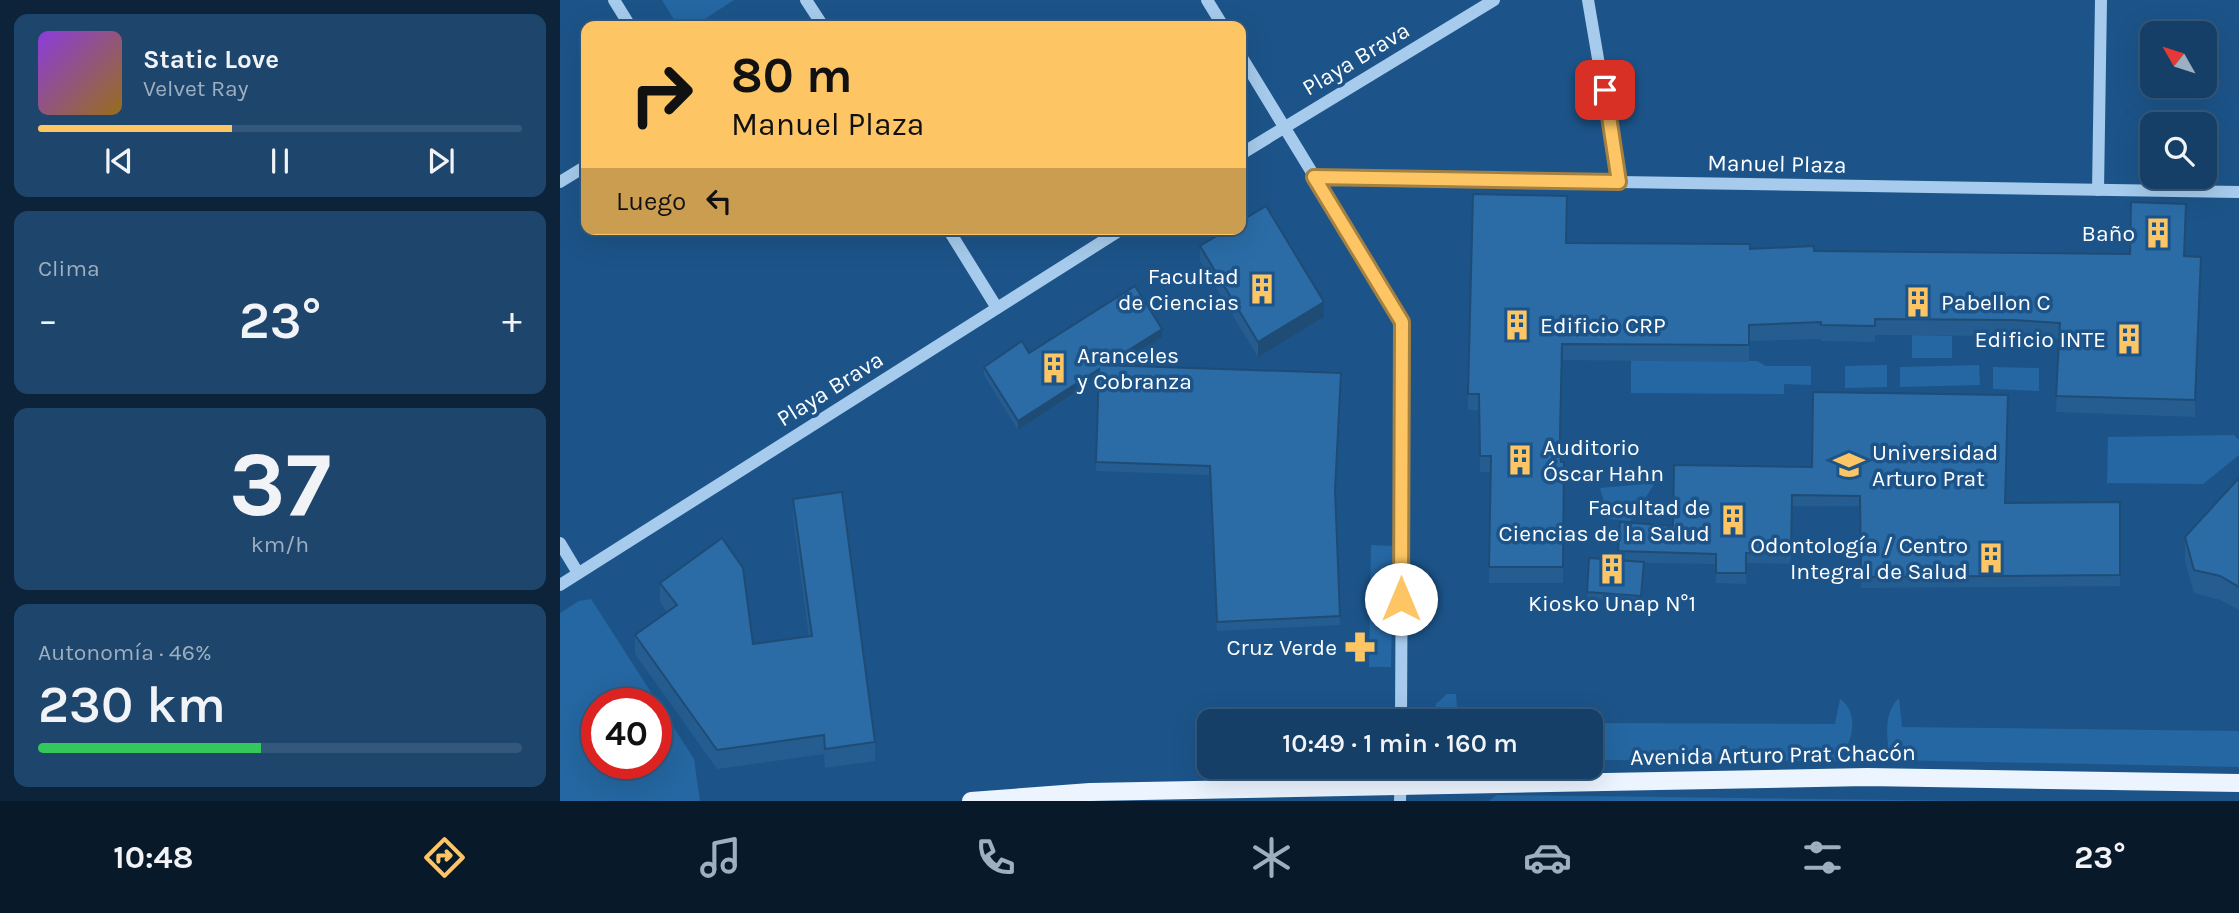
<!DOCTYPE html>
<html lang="es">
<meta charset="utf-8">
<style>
:root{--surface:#153f67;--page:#1e466d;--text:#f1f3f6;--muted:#9dafc0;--line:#34587b;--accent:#fdc564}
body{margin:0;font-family:Karla,sans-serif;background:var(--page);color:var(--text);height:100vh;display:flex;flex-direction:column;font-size:26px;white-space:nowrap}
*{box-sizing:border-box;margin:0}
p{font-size:23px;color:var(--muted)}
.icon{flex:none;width:38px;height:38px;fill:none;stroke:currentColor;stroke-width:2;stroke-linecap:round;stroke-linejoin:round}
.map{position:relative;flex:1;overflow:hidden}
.sheet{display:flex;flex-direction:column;gap:14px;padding:14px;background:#0c2339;width:560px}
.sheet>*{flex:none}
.top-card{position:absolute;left:21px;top:21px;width:665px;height:214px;border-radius:14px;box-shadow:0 7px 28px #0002,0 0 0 2px var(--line);background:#fdc564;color:#111;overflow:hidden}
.needle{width:46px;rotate:309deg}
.tools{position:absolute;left:1580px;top:21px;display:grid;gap:14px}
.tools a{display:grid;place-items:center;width:77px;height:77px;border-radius:14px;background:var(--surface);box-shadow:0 7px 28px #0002,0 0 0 2px var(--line);font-size:35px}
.speed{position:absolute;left:21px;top:688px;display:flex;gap:14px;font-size:35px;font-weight:700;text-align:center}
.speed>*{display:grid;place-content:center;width:91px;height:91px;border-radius:50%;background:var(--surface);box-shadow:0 7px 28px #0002,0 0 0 2px var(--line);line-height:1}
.speed .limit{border:10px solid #d22;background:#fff;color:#111}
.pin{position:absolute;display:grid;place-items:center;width:60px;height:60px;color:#fff;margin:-30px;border-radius:14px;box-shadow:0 4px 10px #0006}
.me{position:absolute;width:77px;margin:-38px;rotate:0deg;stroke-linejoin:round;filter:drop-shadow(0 0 5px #0008)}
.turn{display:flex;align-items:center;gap:24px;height:147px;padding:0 35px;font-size:32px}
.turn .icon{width:91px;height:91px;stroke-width:2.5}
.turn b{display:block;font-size:49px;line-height:60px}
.then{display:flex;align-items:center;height:66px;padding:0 35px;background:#0003;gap:14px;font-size:26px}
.big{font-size:52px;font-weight:600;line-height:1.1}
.sheet .card{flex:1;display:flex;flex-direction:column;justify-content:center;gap:10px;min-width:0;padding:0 24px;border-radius:14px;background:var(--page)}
.sheet .dial{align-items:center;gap:0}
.dial b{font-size:91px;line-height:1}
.song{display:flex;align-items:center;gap:21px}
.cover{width:84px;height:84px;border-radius:10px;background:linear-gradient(135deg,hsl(270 70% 55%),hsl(40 70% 35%))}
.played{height:7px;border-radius:4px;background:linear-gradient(90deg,var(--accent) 40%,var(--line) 40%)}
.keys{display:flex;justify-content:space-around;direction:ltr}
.heat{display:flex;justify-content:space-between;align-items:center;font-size:38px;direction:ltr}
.charge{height:10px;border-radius:5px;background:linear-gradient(90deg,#34c759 46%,var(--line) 0)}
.trip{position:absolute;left:637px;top:709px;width:406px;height:70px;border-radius:14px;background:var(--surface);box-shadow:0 7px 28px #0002,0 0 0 2px var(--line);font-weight:600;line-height:70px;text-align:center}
.tab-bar{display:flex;height:112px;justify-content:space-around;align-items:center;background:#081929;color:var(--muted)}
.tab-bar .icon{width:49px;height:49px}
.tab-bar .current{color:var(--accent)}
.tab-bar b{font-size:32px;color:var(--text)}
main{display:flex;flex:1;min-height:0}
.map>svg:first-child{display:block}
.green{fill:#2567a2;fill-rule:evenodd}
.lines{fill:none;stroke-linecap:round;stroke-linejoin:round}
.minor{stroke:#a6cbec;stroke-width:12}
.major{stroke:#ebf4ff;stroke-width:18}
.wall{fill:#255d90}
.shaded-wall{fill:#1e4c75}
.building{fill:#2b6ca7;stroke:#1e4c75;stroke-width:2}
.route-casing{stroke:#a48041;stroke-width:18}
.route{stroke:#fdc564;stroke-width:12}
.labels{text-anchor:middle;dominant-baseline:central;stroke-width:7;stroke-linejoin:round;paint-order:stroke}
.street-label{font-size:23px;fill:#fff;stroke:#1c5489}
.poi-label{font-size:23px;fill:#fff;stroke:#1c5489;text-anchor:end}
</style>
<main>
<section class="sheet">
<div class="card">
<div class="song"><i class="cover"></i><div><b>Static Love</b><p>Velvet Ray</p></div></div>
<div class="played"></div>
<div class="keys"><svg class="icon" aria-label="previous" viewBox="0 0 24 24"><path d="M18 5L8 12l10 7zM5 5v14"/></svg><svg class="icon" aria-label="pause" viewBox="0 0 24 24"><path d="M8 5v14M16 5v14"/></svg><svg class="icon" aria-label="next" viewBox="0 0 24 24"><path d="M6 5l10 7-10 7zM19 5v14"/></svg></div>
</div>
<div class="card"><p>Clima</p>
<div class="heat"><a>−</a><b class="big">23°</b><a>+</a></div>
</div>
<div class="card dial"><b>37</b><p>km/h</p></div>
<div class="card"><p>Autonomía · 46%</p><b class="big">230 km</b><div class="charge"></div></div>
</section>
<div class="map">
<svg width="1679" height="801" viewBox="0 0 1679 801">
<rect width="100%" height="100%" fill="#1c5489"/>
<g class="green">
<polygon points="102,0 174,0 134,26 118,26"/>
<polygon points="1352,335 1392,336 1392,358 1352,358"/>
<polygon points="1071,360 1197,361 1206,366 1251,366 1251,385 1224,384 1224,394 1071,393"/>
<polygon points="1327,365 1327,387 1285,388 1285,366"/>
<polygon points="1419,365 1420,385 1340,387 1340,367"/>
<polygon points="1433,367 1479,368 1479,391 1433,389"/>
<polygon points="1674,435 1679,440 1679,455 1643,484 1547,483 1548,437"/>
<polygon points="1095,483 1070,521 1049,519 1040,488"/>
<polygon points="811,545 833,546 831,667 809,667"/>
<path d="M31,599L134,759L140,801H0V613L19,601ZM37,704H96V763H37Z"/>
<polygon points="887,694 896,694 898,721 872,721 876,704"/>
<path d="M1339,698L1342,727L1679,731V767L1329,760C1328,738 1322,714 1339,698Z"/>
<path d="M1280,699C1301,713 1292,748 1276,761L1031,760V723L1275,724Z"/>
<polygon points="937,795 1419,801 929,801"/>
</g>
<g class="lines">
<g class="minor">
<polyline points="54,0 70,26"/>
<polyline points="246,0 263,26"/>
<polyline points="647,0 663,26"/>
<polyline points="1028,0 1059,182"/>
<polyline points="681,56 843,322 841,721"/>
<polyline points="681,154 934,0"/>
<polyline points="754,177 1679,192"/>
<polyline points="0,182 26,166"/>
<polyline points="1538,190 1541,0"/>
<polyline points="388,229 437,308"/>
<polyline points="0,543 18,573"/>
<polyline points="0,585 562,229"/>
<polyline points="840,801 841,766"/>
</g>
<polyline class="major" points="411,801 530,792 1307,777 1679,783"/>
</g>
<g class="wall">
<polygon points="1006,243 1254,251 1625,256 1641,273 1635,417 1496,412 1499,339 1454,336 1315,335 1315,342 1261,341 1261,339 1189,341 1189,362 1002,360 1000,444 1001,462 1004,462 1003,583 929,583 931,472 920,472 919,410 908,410 908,394"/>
<polygon points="640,246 764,317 698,357 640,261"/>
<polygon points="602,337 558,365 775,494 780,625 657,631 650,475 536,471 539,378 458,430 424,375 424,367 469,353"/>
<polygon points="1114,465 1445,503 1560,502 1560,586 1301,588 1300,506 1232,506 1231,564 1186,563 1186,584 1156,583 1156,564 1084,563 1081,602 1027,598 1029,558 1058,560 1058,551 1113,526"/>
<polygon points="1679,478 1679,610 1660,600 1634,593 1625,561 1625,537"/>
<polygon points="233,499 315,742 315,761 265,768 264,754 157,769 75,654 75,635 107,612 100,602 100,583 193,644 249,637 233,518"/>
</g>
<g class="shaded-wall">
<polygon points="1641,257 1641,273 1635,417 1635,400"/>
<polygon points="764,302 764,317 698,357 698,342"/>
<polygon points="602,329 602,337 545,373 545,365"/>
<polygon points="539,369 539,377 458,430 458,421"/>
</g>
<g class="building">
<polygon points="913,194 1007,196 1006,243 1190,244 1190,249 1254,246 1254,251 1570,254 1571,202 1626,204 1624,256 1641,257 1635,400 1496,396 1500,323 1454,320 1315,319 1315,326 1261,325 1261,322 1189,325 1189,345 1002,344 1000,434 1001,462 1004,462 1003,567 929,567 931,456 920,456 919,394 908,394"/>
<polygon points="706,206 764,302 698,342 640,246 668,229 681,229 681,221"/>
<polygon points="575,286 602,329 545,365 781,373 775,490 780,616 657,622 650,466 536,462 539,369 458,421 424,367 462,341 469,353"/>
<polygon points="1253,392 1448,395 1445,503 1560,502 1560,575 1301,577 1300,496 1232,495 1231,553 1186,553 1186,573 1156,573 1156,554 1058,551 1060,522 1113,526 1114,465 1252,467"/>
<polygon points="1679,478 1679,587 1660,576 1634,570 1625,537"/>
<polygon points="282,492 315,742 265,749 264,735 157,750 75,635 117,605 100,583 162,538 183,568 193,644 252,636 233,499"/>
<polygon points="1029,558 1084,562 1081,596 1027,592"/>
</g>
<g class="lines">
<g class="route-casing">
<polyline id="route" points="841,599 842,322 754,177 1059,182 1045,90"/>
</g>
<use href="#route" class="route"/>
</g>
<defs>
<g id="building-bare" transform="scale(2.415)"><path d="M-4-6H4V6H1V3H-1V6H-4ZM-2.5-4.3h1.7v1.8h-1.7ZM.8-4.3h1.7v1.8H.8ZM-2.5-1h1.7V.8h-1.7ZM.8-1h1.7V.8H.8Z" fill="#fdc564" stroke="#1c5489" stroke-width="2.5" paint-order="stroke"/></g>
<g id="university-bare" transform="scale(2.415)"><path d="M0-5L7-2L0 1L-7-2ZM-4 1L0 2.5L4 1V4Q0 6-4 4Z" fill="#fdc564" stroke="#1c5489" stroke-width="2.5" paint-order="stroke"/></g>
<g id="pharmacy-bare" transform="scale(2.415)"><path d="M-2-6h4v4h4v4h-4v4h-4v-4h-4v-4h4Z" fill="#fdc564" stroke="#1c5489" stroke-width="2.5" paint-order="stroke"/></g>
</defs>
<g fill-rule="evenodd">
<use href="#building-bare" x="1598" y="233"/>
<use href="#building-bare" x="702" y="289"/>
<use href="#building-bare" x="1358" y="302"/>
<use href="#building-bare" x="957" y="325"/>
<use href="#building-bare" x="1569" y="339"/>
<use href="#building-bare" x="494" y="368"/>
<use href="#building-bare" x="960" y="460"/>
<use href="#university-bare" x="1289" y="465"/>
<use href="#building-bare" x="1173" y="520"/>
<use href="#building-bare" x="1431" y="558"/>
<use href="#building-bare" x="1052" y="569"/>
<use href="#pharmacy-bare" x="800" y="647"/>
</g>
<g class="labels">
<g class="street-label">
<text transform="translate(796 59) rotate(-31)">Playa Brava</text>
<text transform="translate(1217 164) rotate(1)">Manuel Plaza</text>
<text transform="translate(270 389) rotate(-32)">Playa Brava</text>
<text transform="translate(1213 755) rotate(-1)">Avenida Arturo Prat Chacón</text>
</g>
<g class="poi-label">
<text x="1575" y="233">Baño</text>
<text x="679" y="276">Facultad<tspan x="679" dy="26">de Ciencias</tspan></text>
<text x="1381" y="302" text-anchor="start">Pabellon C</text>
<text x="980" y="325" text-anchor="start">Edificio CRP</text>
<text x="1546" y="339">Edificio INTE</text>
<text x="517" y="355" text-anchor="start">Aranceles<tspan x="517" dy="26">y Cobranza</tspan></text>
<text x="983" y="447" text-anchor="start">Auditorio<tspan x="983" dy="26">Óscar Hahn</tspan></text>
<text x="1312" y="452" text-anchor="start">Universidad<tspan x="1312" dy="26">Arturo Prat</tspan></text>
<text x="1150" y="507">Facultad de<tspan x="1150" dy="26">Ciencias de la Salud</tspan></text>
<text x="1408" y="545">Odontología / Centro<tspan x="1408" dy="26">Integral de Salud</tspan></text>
<text x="1052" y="603" text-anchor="middle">Kiosko Unap N°1</text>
<text x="777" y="647">Cruz Verde</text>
</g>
</g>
</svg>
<div class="tools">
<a><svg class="needle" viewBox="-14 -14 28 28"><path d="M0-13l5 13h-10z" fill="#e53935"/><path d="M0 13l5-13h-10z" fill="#9dafc0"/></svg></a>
<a><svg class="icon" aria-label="search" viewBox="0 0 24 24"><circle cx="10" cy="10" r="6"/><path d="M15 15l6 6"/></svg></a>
</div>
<div class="speed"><div class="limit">40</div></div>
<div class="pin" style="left:1045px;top:90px;background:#d93025"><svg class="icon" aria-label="arrive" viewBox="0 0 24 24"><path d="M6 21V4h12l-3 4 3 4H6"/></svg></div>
<svg class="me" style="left:841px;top:599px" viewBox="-20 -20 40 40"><circle r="19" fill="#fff"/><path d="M0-13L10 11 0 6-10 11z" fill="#fdc564"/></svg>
<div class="trip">10:49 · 1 min · 160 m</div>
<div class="top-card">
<div class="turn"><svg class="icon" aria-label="right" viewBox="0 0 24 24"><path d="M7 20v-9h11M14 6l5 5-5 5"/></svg><div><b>80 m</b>Manuel Plaza</div></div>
<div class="then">Luego<svg class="icon" aria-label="left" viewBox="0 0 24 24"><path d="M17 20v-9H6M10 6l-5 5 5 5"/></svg></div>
</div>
</div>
</main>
<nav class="tab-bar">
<b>10:48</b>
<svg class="icon current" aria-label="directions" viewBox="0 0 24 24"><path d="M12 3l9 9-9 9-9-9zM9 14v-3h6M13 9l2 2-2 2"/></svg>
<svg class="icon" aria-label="music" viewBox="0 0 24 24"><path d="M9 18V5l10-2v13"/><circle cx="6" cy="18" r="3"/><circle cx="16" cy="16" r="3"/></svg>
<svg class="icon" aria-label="phone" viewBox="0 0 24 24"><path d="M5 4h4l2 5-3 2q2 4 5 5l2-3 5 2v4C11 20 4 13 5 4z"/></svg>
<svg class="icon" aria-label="climate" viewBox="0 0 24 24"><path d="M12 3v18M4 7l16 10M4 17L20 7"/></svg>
<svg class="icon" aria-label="car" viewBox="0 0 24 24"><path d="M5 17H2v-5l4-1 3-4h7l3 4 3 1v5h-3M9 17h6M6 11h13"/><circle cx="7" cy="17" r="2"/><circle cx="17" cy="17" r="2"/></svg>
<svg class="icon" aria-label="filters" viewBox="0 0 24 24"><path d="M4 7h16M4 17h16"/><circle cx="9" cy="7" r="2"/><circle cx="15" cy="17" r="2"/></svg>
<b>23°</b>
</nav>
